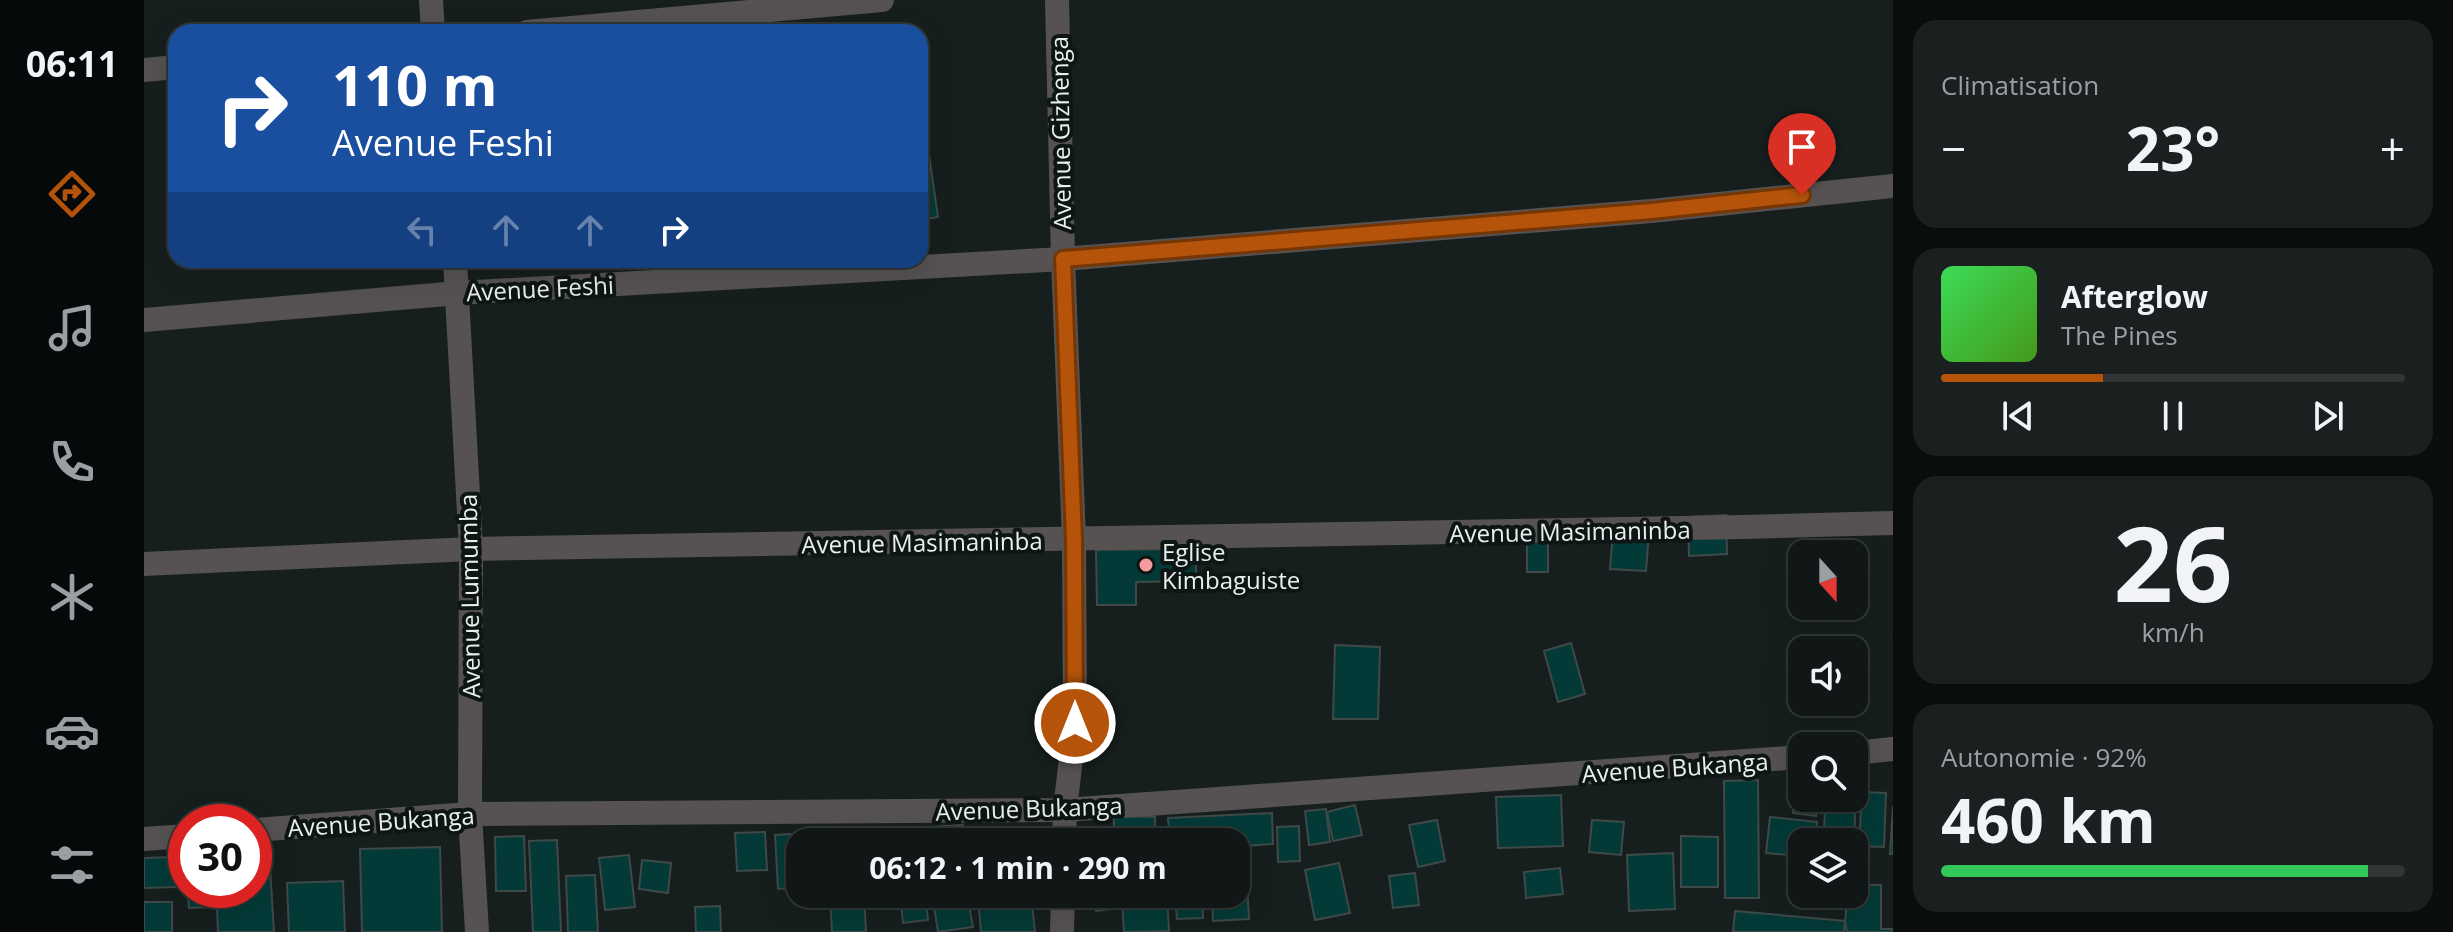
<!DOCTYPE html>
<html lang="fr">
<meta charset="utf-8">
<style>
:root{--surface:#101716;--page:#19201f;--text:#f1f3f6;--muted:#9c9fa1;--line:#303635;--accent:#b45309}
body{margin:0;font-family:"Open Sans",sans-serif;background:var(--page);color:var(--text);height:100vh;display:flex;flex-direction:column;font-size:30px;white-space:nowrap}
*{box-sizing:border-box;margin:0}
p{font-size:26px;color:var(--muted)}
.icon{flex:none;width:44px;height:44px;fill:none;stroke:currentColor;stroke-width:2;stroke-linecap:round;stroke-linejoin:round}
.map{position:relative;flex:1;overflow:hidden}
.details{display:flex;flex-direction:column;gap:20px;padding:20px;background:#090d0c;width:560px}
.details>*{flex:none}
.hud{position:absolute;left:24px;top:24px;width:760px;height:244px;border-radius:24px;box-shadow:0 8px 32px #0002,0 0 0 2px var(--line);background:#1a4fa0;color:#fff;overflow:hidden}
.needle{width:52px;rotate:159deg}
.controls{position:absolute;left:1644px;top:540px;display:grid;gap:16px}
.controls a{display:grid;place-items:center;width:80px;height:80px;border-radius:16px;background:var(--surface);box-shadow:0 8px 32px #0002,0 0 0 2px var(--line);font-size:40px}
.speed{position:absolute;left:24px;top:804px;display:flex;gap:16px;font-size:40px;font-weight:700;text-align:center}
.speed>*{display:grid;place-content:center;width:104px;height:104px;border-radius:50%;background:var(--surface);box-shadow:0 8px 32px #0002,0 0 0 2px var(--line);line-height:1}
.speed .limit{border:12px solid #d22;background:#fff;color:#111}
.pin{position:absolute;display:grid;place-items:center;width:68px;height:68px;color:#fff;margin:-82px -34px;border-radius:50% 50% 50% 0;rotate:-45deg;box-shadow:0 0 8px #0007}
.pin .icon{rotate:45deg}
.me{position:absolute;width:88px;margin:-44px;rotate:0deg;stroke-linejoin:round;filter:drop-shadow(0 0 6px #0008)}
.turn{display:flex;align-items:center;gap:28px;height:168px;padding:0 32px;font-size:36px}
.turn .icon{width:104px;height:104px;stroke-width:2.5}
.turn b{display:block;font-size:56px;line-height:68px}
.lanes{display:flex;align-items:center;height:76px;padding:0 32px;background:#0003;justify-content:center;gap:40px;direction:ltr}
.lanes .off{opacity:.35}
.big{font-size:60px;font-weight:700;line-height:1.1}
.details .widget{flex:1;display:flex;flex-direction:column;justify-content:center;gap:12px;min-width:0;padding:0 28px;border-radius:24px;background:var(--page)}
.details .dial{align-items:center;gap:0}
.dial b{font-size:104px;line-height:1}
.song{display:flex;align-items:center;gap:24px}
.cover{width:96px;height:96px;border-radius:12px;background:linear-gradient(135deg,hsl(130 70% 55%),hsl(100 70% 35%))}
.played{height:8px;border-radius:4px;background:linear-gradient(90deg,var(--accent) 35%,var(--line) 35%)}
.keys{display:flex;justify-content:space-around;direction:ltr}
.heat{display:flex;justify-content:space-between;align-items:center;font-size:44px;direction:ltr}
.charge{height:12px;border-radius:6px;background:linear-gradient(90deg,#34c759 92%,var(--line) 0)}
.trip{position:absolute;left:642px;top:828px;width:464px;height:80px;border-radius:24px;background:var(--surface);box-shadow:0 8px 32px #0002,0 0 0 2px var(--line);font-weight:700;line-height:80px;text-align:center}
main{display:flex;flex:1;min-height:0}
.menu{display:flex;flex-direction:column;width:144px;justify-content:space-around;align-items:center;background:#060909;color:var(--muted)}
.menu .icon{width:56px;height:56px}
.menu .on{color:var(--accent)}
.menu b{font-size:36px;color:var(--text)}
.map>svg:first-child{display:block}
.building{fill:#033a37;stroke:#3f4948;stroke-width:2}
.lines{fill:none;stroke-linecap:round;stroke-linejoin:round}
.minor{stroke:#565252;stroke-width:24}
.route-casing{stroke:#753606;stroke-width:20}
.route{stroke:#b45309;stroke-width:14}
.poi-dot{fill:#f59b9e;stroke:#0d1615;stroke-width:3}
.labels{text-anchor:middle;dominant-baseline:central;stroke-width:8;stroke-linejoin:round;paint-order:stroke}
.street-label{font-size:24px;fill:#e9efee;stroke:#0d1615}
.poi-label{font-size:24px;fill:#e9efee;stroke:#0d1615;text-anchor:start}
</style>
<main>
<nav class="menu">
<b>06:11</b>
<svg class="icon on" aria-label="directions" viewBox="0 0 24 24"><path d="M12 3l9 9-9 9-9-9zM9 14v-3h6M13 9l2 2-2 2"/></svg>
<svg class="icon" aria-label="music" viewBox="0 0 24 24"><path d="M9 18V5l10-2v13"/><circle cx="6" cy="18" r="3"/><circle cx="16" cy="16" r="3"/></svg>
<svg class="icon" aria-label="phone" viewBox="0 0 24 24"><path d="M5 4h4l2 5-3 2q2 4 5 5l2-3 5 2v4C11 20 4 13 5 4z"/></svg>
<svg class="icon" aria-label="climate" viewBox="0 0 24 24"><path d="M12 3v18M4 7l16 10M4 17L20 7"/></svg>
<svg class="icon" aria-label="car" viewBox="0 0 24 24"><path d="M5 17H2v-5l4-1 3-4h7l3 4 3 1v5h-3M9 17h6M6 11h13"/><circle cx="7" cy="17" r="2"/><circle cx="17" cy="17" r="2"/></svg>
<svg class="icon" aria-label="filters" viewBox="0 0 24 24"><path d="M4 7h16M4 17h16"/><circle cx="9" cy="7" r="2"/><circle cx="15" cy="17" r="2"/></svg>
</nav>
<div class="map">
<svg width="1749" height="932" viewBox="0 0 1749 932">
<rect width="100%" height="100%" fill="#161f1e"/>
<g class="building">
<polygon points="663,26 664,32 608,32"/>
<polygon points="783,141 794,217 776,220 776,142"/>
<polygon points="1582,515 1583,554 1545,556 1544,517"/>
<polygon points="1470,518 1506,521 1502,571 1466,569"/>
<rect x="1383" y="531" width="21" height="41"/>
<polygon points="1052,549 1052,581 992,582 992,605 953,605 952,550"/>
<polygon points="1694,642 1720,643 1718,698 1710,698 1710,650 1693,650"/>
<polygon points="1427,643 1441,694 1414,702 1400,651"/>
<polygon points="1191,645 1236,647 1234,719 1189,719"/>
<polygon points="1654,774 1658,774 1658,798 1675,798 1672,816 1649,813"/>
<polygon points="1614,780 1615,898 1581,898 1580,781"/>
<polygon points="1710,792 1712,792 1710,842 1679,842 1682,798 1710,798"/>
<polygon points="1718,792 1742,793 1740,847 1715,846"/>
<polygon points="1417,795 1419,846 1354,848 1352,797"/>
<polygon points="1211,805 1218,835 1189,841 1183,812"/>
<polygon points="1749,806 1749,854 1746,854"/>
<polygon points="1182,809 1186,842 1165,845 1161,811"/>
<polygon points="1128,813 1129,844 1101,846 1105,919 1069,921 1068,894 1092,894 1092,842 1026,842 1024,818"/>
<polygon points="970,816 1011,817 1011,842 970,842"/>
<polygon points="1626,817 1673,822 1671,842 1658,842 1658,856 1622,853"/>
<polygon points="1293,820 1301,861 1274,867 1265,825"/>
<polygon points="1448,820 1480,822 1477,855 1445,852"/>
<polygon points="819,825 820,842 788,842 787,827"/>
<polygon points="1155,826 1156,861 1134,862 1133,827"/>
<polygon points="749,828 783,830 783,842 749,842"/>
<polygon points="621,832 623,870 593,871 591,833"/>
<polygon points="665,833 665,842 656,842 656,887 634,889 631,835"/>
<polygon points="380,836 382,891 352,891 351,837"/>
<polygon points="1537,836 1574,837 1574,887 1537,887"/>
<polygon points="413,840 417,932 389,932 385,841"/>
<polygon points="296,847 298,932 218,932 216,849"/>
<polygon points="1529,853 1531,909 1485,911 1483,855"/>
<polygon points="485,855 491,907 461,910 455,858"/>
<polygon points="31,857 32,887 0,888 0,858"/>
<polygon points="498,860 527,863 524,893 495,889"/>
<polygon points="1195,863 1206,913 1171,920 1161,870"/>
<polygon points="126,867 130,932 74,932 72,890 110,890 110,868"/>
<polygon points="1416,868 1419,894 1382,898 1380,872"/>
<polygon points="1271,873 1275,905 1249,908 1245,876"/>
<polygon points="451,875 454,932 424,932 422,876"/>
<polygon points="199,881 201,932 145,932 143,883"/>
<polygon points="1710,885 1737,885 1737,929 1749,929 1749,932 1703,932 1701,921 1704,894 1710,894"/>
<polygon points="44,890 68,890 69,907 45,908"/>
<polygon points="720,894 722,932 688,932 686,895"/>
<polygon points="756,894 781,894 784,920 759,923"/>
<polygon points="788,894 823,894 829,927 794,932"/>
<polygon points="863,894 887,894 891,932 837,932 834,897"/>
<polygon points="949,894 975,894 977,908 952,911"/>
<polygon points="1031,894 1058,894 1059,918 1033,919"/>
<polygon points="1023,896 1025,931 980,932 978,899"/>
<rect x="0" y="902" width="28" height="30"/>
<polygon points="576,906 577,932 552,932 551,907"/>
<polygon points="1591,911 1701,921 1700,932 1589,932"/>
</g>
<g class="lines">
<g class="minor">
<polyline points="287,0 289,32"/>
<polyline points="913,0 919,259 930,540 931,723 921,810 920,842"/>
<polyline points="383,32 738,0"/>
<polyline points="0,70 32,67"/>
<polyline points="311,260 327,549 326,814 333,932"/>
<polyline points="0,320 314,293 919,259 1507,211 1749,186"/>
<polyline points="0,564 327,549 1599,527 1749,523"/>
<polyline points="1710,753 1749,749"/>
<polyline points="110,830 326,814 921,810 1658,757"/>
<polyline points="0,839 42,836"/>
<polyline points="918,932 919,894"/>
</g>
</g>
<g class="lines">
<g class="route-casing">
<polyline id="route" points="931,723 930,540 919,259 1507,211 1658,195"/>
</g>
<use href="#route" class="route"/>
</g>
<circle class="poi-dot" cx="1002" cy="565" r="8"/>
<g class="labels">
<g class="street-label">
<text transform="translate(916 133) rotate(-91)">Avenue Gizhenga</text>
<text transform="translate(396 288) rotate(-3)">Avenue Feshi</text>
<text transform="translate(1426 531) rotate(-1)">Avenue Masimaninba</text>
<text transform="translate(778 542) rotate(-1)">Avenue Masimaninba</text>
<text transform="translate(325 596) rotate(-91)">Avenue Lumumba</text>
<text transform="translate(1531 767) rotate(-4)">Avenue Bukanga</text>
<text transform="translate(885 808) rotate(-2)">Avenue Bukanga</text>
<text transform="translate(237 821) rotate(-4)">Avenue Bukanga</text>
</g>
<g class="poi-label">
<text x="1018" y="551">Eglise<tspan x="1018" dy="28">Kimbaguiste</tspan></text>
</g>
</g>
</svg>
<div class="controls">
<a><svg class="needle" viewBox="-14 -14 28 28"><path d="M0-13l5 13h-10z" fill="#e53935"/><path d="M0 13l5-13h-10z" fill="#9c9fa1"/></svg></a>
<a><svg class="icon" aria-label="sound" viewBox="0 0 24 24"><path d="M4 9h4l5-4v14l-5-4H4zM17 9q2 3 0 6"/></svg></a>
<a><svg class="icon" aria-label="search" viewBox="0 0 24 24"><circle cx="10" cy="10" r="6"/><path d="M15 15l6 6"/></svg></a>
<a><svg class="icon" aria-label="layers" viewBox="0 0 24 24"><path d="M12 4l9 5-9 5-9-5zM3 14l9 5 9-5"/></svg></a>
</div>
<div class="speed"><div class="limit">30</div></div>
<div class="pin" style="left:1658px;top:195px;background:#d93025"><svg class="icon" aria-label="arrive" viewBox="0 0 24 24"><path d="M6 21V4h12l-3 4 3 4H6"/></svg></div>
<svg class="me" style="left:931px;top:723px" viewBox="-20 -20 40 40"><circle r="17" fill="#b45309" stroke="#fff" stroke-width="3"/><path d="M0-11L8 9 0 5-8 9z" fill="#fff"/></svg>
<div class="trip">06:12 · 1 min · 290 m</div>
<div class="hud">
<div class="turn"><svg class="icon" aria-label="right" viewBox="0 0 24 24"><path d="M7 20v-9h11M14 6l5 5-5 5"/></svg><div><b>110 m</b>Avenue Feshi</div></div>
<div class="lanes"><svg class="icon off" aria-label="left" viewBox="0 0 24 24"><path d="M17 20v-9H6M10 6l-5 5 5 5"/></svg><svg class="icon off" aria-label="ahead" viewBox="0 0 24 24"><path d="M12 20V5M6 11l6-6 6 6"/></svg><svg class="icon off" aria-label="ahead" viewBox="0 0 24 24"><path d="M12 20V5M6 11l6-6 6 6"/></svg><svg class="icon" aria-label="right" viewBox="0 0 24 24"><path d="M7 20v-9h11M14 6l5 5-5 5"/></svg></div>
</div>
</div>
<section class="details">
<div class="widget"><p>Climatisation</p>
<div class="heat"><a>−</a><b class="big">23°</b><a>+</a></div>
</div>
<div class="widget">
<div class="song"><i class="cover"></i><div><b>Afterglow</b><p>The Pines</p></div></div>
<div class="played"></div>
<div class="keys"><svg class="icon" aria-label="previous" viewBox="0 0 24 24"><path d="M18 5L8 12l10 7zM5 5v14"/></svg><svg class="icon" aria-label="pause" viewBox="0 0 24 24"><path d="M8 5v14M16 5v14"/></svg><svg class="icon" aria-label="next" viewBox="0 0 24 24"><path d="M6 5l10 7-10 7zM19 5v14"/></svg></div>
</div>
<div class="widget dial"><b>26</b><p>km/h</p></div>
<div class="widget"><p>Autonomie · 92%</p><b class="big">460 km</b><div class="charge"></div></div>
</section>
</main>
